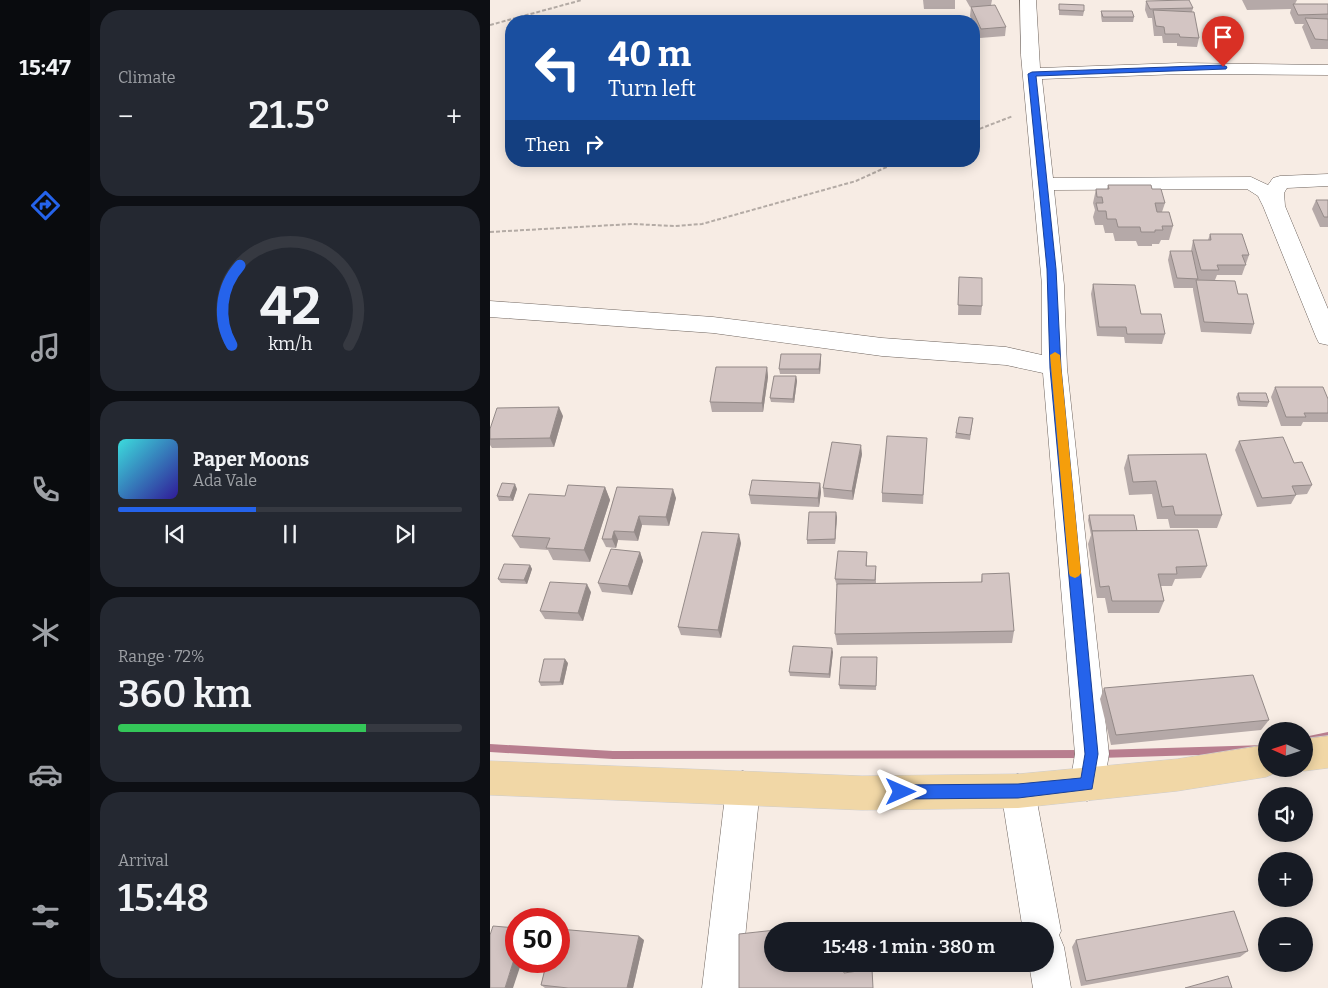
<!DOCTYPE html>
<meta charset="utf-8">
<style>
:root{--surface:#171b24;--page:#242831;--text:#f1f3f6;--muted:#9ea1a6;--line:#363941;--accent:#2563eb}
body{margin:0;font-family:Bitter,serif;background:var(--page);color:var(--text);height:100vh;display:flex;flex-direction:column;font-size:19px;white-space:nowrap}
*{box-sizing:border-box;margin:0}
p{font-size:16px;color:var(--muted)}
.icon{flex:none;width:28px;height:28px;fill:none;stroke:currentColor;stroke-width:2;stroke-linecap:round;stroke-linejoin:round}
.map{position:relative;flex:1;overflow:hidden}
.drawer{display:flex;flex-direction:column;gap:10px;padding:10px;background:#0d0f14;width:400px}
.drawer>*{flex:none}
.banner{position:absolute;left:15px;top:15px;width:475px;height:152px;border-radius:20px;box-shadow:0 2px 12px #0003;background:#1a4fa0;color:#fff;overflow:hidden}
.needle{width:32px;rotate:273deg}
.buttons{position:absolute;left:768px;top:722px;display:grid;gap:10px}
.buttons a{display:grid;place-items:center;width:55px;height:55px;border-radius:50%;background:var(--surface);box-shadow:0 2px 12px #0003;font-size:25px}
.speed{position:absolute;left:15px;top:908px;display:flex;gap:10px;font-size:25px;font-weight:700;text-align:center}
.speed>*{display:grid;place-content:center;width:65px;height:65px;border-radius:50%;background:var(--surface);box-shadow:0 2px 12px #0003;line-height:1}
.speed .limit{border:8px solid #d22;background:#fff;color:#111}
.pin{position:absolute;display:grid;place-items:center;width:42px;height:42px;color:#fff;margin:-51px -21px;border-radius:50% 50% 50% 0;rotate:-45deg;box-shadow:0 0 5px #0007}
.pin .icon{rotate:45deg}
.me{position:absolute;width:55px;margin:-28px;rotate:90deg;stroke-linejoin:round;filter:drop-shadow(0 0 4px #0008)}
.turn{display:flex;align-items:center;gap:18px;height:105px;padding:0 20px;font-size:22px}
.turn .icon{width:65px;height:65px;stroke-width:2.5}
.turn b{display:block;font-size:35px;line-height:42px}
.then{display:flex;align-items:center;height:48px;padding:0 20px;background:#0003;gap:10px;font-size:19px}
.big{font-size:38px;font-weight:600;line-height:1.1}
.drawer .widget{flex:1;display:flex;flex-direction:column;justify-content:center;gap:8px;min-width:0;padding:0 18px;border-radius:20px;background:var(--page)}
.drawer .dial{align-items:center;gap:0}
.dial svg{height:130px;overflow:visible;fill:none;stroke:var(--line);stroke-width:7;stroke-linecap:round;text-anchor:middle}
.dial text{fill:var(--text);stroke:none}
.song{display:flex;align-items:center;gap:15px}
.cover{width:60px;height:60px;border-radius:8px;background:linear-gradient(135deg,hsl(180 70% 55%),hsl(250 70% 35%))}
.played{height:5px;border-radius:2px;background:linear-gradient(90deg,var(--accent) 40%,var(--line) 40%)}
.keys{display:flex;justify-content:space-around;direction:ltr}
.heat{display:flex;justify-content:space-between;align-items:center;font-size:28px;direction:ltr}
.charge{height:8px;border-radius:4px;background:linear-gradient(90deg,#34c759 72%,var(--line) 0)}
.trip{position:absolute;left:274px;top:922px;width:290px;height:50px;border-radius:25px;background:var(--surface);box-shadow:0 2px 12px #0003;font-weight:600;line-height:50px;text-align:center}
main{display:flex;flex:1;min-height:0}
.dock{display:flex;flex-direction:column;width:90px;justify-content:space-around;align-items:center;background:#090b0e;color:var(--muted)}
.dock .icon{width:35px;height:35px}
.dock .selected{color:var(--accent)}
.dock b{font-size:22px;color:var(--text)}
.map>svg:first-child{display:block}
.lines{fill:none;stroke-linecap:round;stroke-linejoin:round}
.stream{fill:#b87e8f;fill-rule:evenodd}
.minor-casing{stroke:#6e645e;stroke-width:1}
.major-casing{stroke:#cdcccc;stroke-width:1}
.path{stroke:#b4aba5;stroke-width:2;stroke-dasharray:4 2;stroke-linecap:butt}
.minor{fill:#fff;fill-rule:evenodd}
.major{fill:#f1d7a6;fill-rule:evenodd}
.wall{fill:#b5a9a8}
.shaded-wall{fill:#948a88}
.building{fill:#d3c5c3;stroke:#948a88}
.route{fill:#2563eb;stroke:#184099}
.slow{fill:#f59e0b}
</style>
<main>
<nav class="dock">
<b>15:47</b>
<svg class="icon selected" aria-label="directions" viewBox="0 0 24 24"><path d="M12 3l9 9-9 9-9-9zM9 14v-3h6M13 9l2 2-2 2"/></svg>
<svg class="icon" aria-label="music" viewBox="0 0 24 24"><path d="M9 18V5l10-2v13"/><circle cx="6" cy="18" r="3"/><circle cx="16" cy="16" r="3"/></svg>
<svg class="icon" aria-label="phone" viewBox="0 0 24 24"><path d="M5 4h4l2 5-3 2q2 4 5 5l2-3 5 2v4C11 20 4 13 5 4z"/></svg>
<svg class="icon" aria-label="climate" viewBox="0 0 24 24"><path d="M12 3v18M4 7l16 10M4 17L20 7"/></svg>
<svg class="icon" aria-label="car" viewBox="0 0 24 24"><path d="M5 17H2v-5l4-1 3-4h7l3 4 3 1v5h-3M9 17h6M6 11h13"/><circle cx="7" cy="17" r="2"/><circle cx="17" cy="17" r="2"/></svg>
<svg class="icon" aria-label="filters" viewBox="0 0 24 24"><path d="M4 7h16M4 17h16"/><circle cx="9" cy="7" r="2"/><circle cx="15" cy="17" r="2"/></svg>
</nav>
<section class="drawer">
<div class="widget"><p>Climate</p>
<div class="heat"><a>−</a><b class="big">21.5°</b><a>+</a></div>
</div>
<div class="widget dial"><svg viewBox="0 0 100 80">
<path d="M14 69A42 42 0 1 1 86 69"/>
<path d="M14 69A42 42 0 0 1 19 20" stroke="#2563eb"/>
<text x="50" y="56" font-size="32" font-weight="700">42</text>
<text x="50" y="72" font-size="11">km/h</text>
</svg></div>
<div class="widget">
<div class="song"><i class="cover"></i><div><b>Paper Moons</b><p>Ada Vale</p></div></div>
<div class="played"></div>
<div class="keys"><svg class="icon" aria-label="previous" viewBox="0 0 24 24"><path d="M18 5L8 12l10 7zM5 5v14"/></svg><svg class="icon" aria-label="pause" viewBox="0 0 24 24"><path d="M8 5v14M16 5v14"/></svg><svg class="icon" aria-label="next" viewBox="0 0 24 24"><path d="M6 5l10 7-10 7zM19 5v14"/></svg></div>
</div>
<div class="widget"><p>Range · 72%</p><b class="big">360 km</b><div class="charge"></div></div>
<div class="widget"><p>Arrival</p><b class="big">15:48</b></div>
</section>
<div class="map">
<svg width="838" height="988" viewBox="0 0 838 988">
<rect width="100%" height="100%" fill="#f7ece4"/>
<g class="lines">
<g class="stream">
<polygon points="838,732 838,740 814,745 814,737"/>
<polygon points="0,744 123,751 595,750 598,751 600,754 598,757 595,758 123,759 0,752"/>
<polygon points="776,745 776,753 609,758 606,757 604,754 606,751 609,750"/>
</g>
<g class="minor-casing">
<g id="minor">
<polygon points="530,0 546,0 550,68 690,63 838,65 838,75 690,74 552,79 563,178 761,177 778,185 783,178 790,176 838,174 838,186 797,188 794,193 795,206 838,309 838,345 829,343 826,337 773,206 768,196 757,189 564,190 574,285 577,368 619,754 614,784 609,796 597,801 585,796 580,784 585,754 553,373 516,365 392,356 223,333 0,317 0,301 223,317 392,338 516,347 552,355 552,285 531,55"/>
<polygon points="253,771 265,776 270,788 250,988 212,988 236,788 241,776"/>
<polygon points="528,774 540,779 545,791 571,931 569,935 574,947 581,988 543,988 539,964 555,964 555,931 533,931 511,791 516,779"/>
</g>
</g>
<g class="major-casing">
<g id="major">
<polygon points="838,736 838,768 814,771 808,769 814,769 814,739"/>
<polygon points="776,745 776,769 789,769 788,772 776,777 687,791 528,808 372,810 0,795 0,761 372,776 528,774 687,759"/>
</g>
</g>
<g class="path">
<polyline points="0,25 92,0"/>
<polyline points="484,131 523,116"/>
<polyline points="0,232 142,224 185,226 212,224 366,181 410,161"/>
</g>
<use href="#minor" class="minor"/>
<use href="#major" class="major"/>
</g>
<g class="wall">
<polygon points="433,0 465,0 465,9 434,9"/>
<polygon points="476,0 502,0 501,5 516,27 515,36 490,38 484,24 484,21 482,21 480,16 481,7 480,7"/>
<polygon points="752,0 807,0 805,4 838,4 838,49 821,49 812,27 814,24 805,24 800,13 801,9 757,10"/>
<polygon points="656,1 703,8 702,12 709,38 707,47 687,46 687,43 673,43 672,36 664,36 662,18 658,18 655,10"/>
<polygon points="569,4 594,11 593,16 569,15"/>
<polygon points="611,11 644,17 643,22 612,22 611,16"/>
<polygon points="618,185 662,189 675,203 672,212 683,226 679,240 671,240 669,244 662,244 662,246 648,246 646,241 625,241 623,233 615,233 613,225 605,225 603,217 605,210 603,203 606,189 617,189"/>
<polygon points="826,200 838,200 838,227 830,227 822,209"/>
<polygon points="720,234 759,255 752,275 727,275 725,280 708,280 708,279 708,280 748,294 764,324 761,334 711,332 703,290 703,288 684,288 678,260 680,251 701,251 703,240 718,240"/>
<polygon points="469,277 492,306 491,315 468,315"/>
<polygon points="603,284 651,314 675,334 672,344 635,343 634,337 607,336 601,294"/>
<polygon points="331,354 331,359 330,374 290,374 289,369"/>
<polygon points="277,367 278,377 273,412 222,412 220,402"/>
<polygon points="306,376 307,381 304,403 281,402 280,398"/>
<polygon points="785,387 838,399 838,422 813,422 811,426 791,426 781,397"/>
<polygon points="748,393 779,402 777,407 748,406 746,397"/>
<polygon points="73,416 64,447 2,448 0,445 0,429"/>
<polygon points="483,418 480,440 465,438 466,433"/>
<polygon points="749,441 822,485 817,494 806,495 801,504 767,507 745,450"/>
<polygon points="436,447 433,504 392,502 392,493"/>
<polygon points="372,454 363,500 334,497 333,488"/>
<polygon points="638,455 732,515 727,528 680,528 678,519 667,519 662,494 639,495 634,468"/>
<polygon points="330,483 331,492 329,507 261,504 259,495"/>
<polygon points="115,487 120,500 100,562 63,560 58,550 30,548 22,536 75,496"/>
<polygon points="127,487 186,498 179,526 152,525 148,541 128,540 126,548 116,547 112,539"/>
<polygon points="27,489 23,501 9,501 7,496"/>
<polygon points="599,515 647,531 717,566 711,578 685,579 682,586 671,586 674,601 669,613 618,613 615,598 607,598 598,544 601,535 598,520"/>
<polygon points="347,517 345,544 317,544 317,540"/>
<polygon points="251,543 231,638 191,635 188,627"/>
<polygon points="150,552 153,561 142,595 112,592 108,583"/>
<polygon points="377,552 377,566 386,566 386,583 491,582 492,574 524,631 522,643 347,645 345,634 347,587 345,579"/>
<polygon points="40,565 42,569 37,584 11,583 8,579"/>
<polygon points="101,592 93,621 55,619 50,611"/>
<polygon points="343,652 340,678 300,676 299,672"/>
<polygon points="387,661 386,690 350,689 349,685"/>
<polygon points="78,663 73,685 51,686 49,682"/>
<polygon points="614,688 779,720 771,730 621,745 610,699"/>
<polygon points="154,940 143,988 55,988 51,985 55,969 38,967 31,963"/>
<polygon points="586,940 758,951 750,957 591,986 582,947"/>
</g>
<g class="shaded-wall">
<polygon points="331,354 331,359 330,374 329,369"/>
<polygon points="277,367 278,377 273,412 272,403"/>
<polygon points="306,376 307,381 304,403 303,399"/>
<polygon points="69,407 73,416 64,447 60,438"/>
<polygon points="371,445 372,454 363,500 362,491"/>
<polygon points="330,483 331,492 329,507 328,498"/>
<polygon points="25,484 27,489 23,501 20,497"/>
<polygon points="115,487 120,500 100,562 94,550"/>
<polygon points="183,489 186,498 179,526 176,517"/>
<polygon points="346,512 347,517 345,544 345,539"/>
<polygon points="149,516 152,525 148,541 144,532"/>
<polygon points="124,531 128,540 126,548 122,539"/>
<polygon points="249,534 251,543 231,638 228,630"/>
<polygon points="150,552 153,561 142,595 138,586"/>
<polygon points="40,565 42,569 37,584 34,580"/>
<polygon points="97,584 101,592 93,621 88,613"/>
<polygon points="342,648 343,652 340,678 339,674"/>
<polygon points="75,659 78,663 73,685 70,682"/>
<polygon points="149,936 154,940 143,988 137,988"/>
<polygon points="26,953 26,961 32,961 23,988 15,988"/>
</g>
<g class="building">
<polygon points="699,0 703,8 660,9 656,1"/>
<polygon points="569,4 594,5 594,11 569,10"/>
<polygon points="803,4 838,4 838,14 808,15"/>
<polygon points="505,5 516,27 491,29 481,7"/>
<polygon points="663,10 704,12 709,38 690,37 689,34 675,34 674,27 666,26"/>
<polygon points="611,11 642,11 644,17 613,17"/>
<polygon points="815,18 838,19 838,40 825,39"/>
<polygon points="618,185 661,185 662,189 671,189 675,203 665,203 667,212 679,212 683,226 672,226 673,230 665,230 665,232 651,232 650,227 628,227 626,219 617,219 616,211 608,211 606,203 613,203 612,197 607,197 606,189 619,189"/>
<polygon points="826,200 838,200 838,217 834,217"/>
<polygon points="720,234 752,234 759,255 752,255 756,265 727,265 729,270 711,270 703,240 721,240"/>
<polygon points="680,251 702,251 708,279 687,278"/>
<polygon points="469,277 492,278 492,306 468,305"/>
<polygon points="706,280 745,281 748,294 757,294 764,324 714,322"/>
<polygon points="603,284 645,285 651,314 671,314 675,334 637,334 636,327 609,327"/>
<polygon points="291,354 331,354 329,369 289,369"/>
<polygon points="226,367 277,367 272,403 220,402"/>
<polygon points="284,376 306,376 303,399 280,398"/>
<polygon points="785,387 833,387 838,399 838,413 814,413 816,417 796,417"/>
<polygon points="748,393 776,393 779,402 750,401"/>
<polygon points="69,407 60,438 0,439 0,429 7,408"/>
<polygon points="469,417 483,418 480,435 466,433"/>
<polygon points="397,436 437,438 433,495 392,493"/>
<polygon points="793,437 804,463 812,462 822,485 802,486 806,495 772,498 749,441"/>
<polygon points="342,442 371,445 362,491 333,488"/>
<polygon points="716,454 732,515 685,515 683,506 672,507 666,481 643,482 638,455"/>
<polygon points="262,480 330,483 328,498 259,495"/>
<polygon points="12,483 25,484 20,497 7,496"/>
<polygon points="78,485 115,487 94,550 56,548 60,538 22,536 39,494 75,496"/>
<polygon points="127,487 183,489 176,517 149,516 144,532 124,531 122,539 112,539"/>
<polygon points="319,512 346,512 345,539 317,540"/>
<polygon points="599,515 644,515 647,531 602,531"/>
<polygon points="708,530 717,566 686,567 687,574 668,574 674,601 622,601 619,586 610,587 602,531"/>
<polygon points="212,532 249,534 228,630 188,627"/>
<polygon points="121,549 150,552 138,586 108,583"/>
<polygon points="348,551 377,552 376,566 386,566 385,580 345,579"/>
<polygon points="14,564 40,565 34,580 8,579"/>
<polygon points="519,573 524,631 345,634 347,584 492,582 492,574"/>
<polygon points="60,582 97,584 88,613 50,611"/>
<polygon points="303,646 342,648 339,674 299,672"/>
<polygon points="351,657 387,657 386,686 349,685"/>
<polygon points="54,659 75,659 70,682 49,682"/>
<polygon points="763,675 779,720 626,735 614,688"/>
<polygon points="744,911 758,951 596,981 586,940"/>
<polygon points="350,923 351,931 282,931 282,964 353,964 354,973 382,969 383,988 249,988 249,934"/>
<polygon points="3,926 26,928 26,953 15,988 0,988 0,935"/>
<polygon points="69,929 149,936 137,988 78,988 51,985 56,965 31,963 32,961 69,961"/>
<polygon points="738,976 742,988 695,988"/>
</g>
<polygon class="route" points="733,65 737,67 736,69 546,76 566,269 571,368 608,754 602,789 528,798 411,799 406,797 404,792 406,787 411,785 528,784 591,778 595,754 560,368 557,269 538,74 542,72"/>
<polygon class="slow" points="565,352 570,355 591,573 589,576 585,578 580,576 579,573 560,355"/>
</svg>
<div class="buttons">
<a><svg class="needle" viewBox="-14 -14 28 28"><path d="M0-13l5 13h-10z" fill="#e53935"/><path d="M0 13l5-13h-10z" fill="#9ea1a6"/></svg></a>
<a><svg class="icon" aria-label="sound" viewBox="0 0 24 24"><path d="M4 9h4l5-4v14l-5-4H4zM17 9q2 3 0 6"/></svg></a>
<a>+</a>
<a>−</a>
</div>
<div class="speed"><div class="limit">50</div></div>
<div class="pin" style="left:733px;top:67px;background:#d93025"><svg class="icon" aria-label="arrive" viewBox="0 0 24 24"><path d="M6 21V4h12l-3 4 3 4H6"/></svg></div>
<svg class="me" style="left:411px;top:792px" viewBox="-20 -20 40 40"><path d="M0-17L14 15 0 8-14 15z" fill="#2563eb" stroke="#fff" stroke-width="4"/></svg>
<div class="trip">15:48 · 1 min · 380 m</div>
<div class="banner">
<div class="turn"><svg class="icon" aria-label="left" viewBox="0 0 24 24"><path d="M17 20v-9H6M10 6l-5 5 5 5"/></svg><div><b>40 m</b>Turn left</div></div>
<div class="then">Then<svg class="icon" aria-label="right" viewBox="0 0 24 24"><path d="M7 20v-9h11M14 6l5 5-5 5"/></svg></div>
</div>
</div>
</main>
